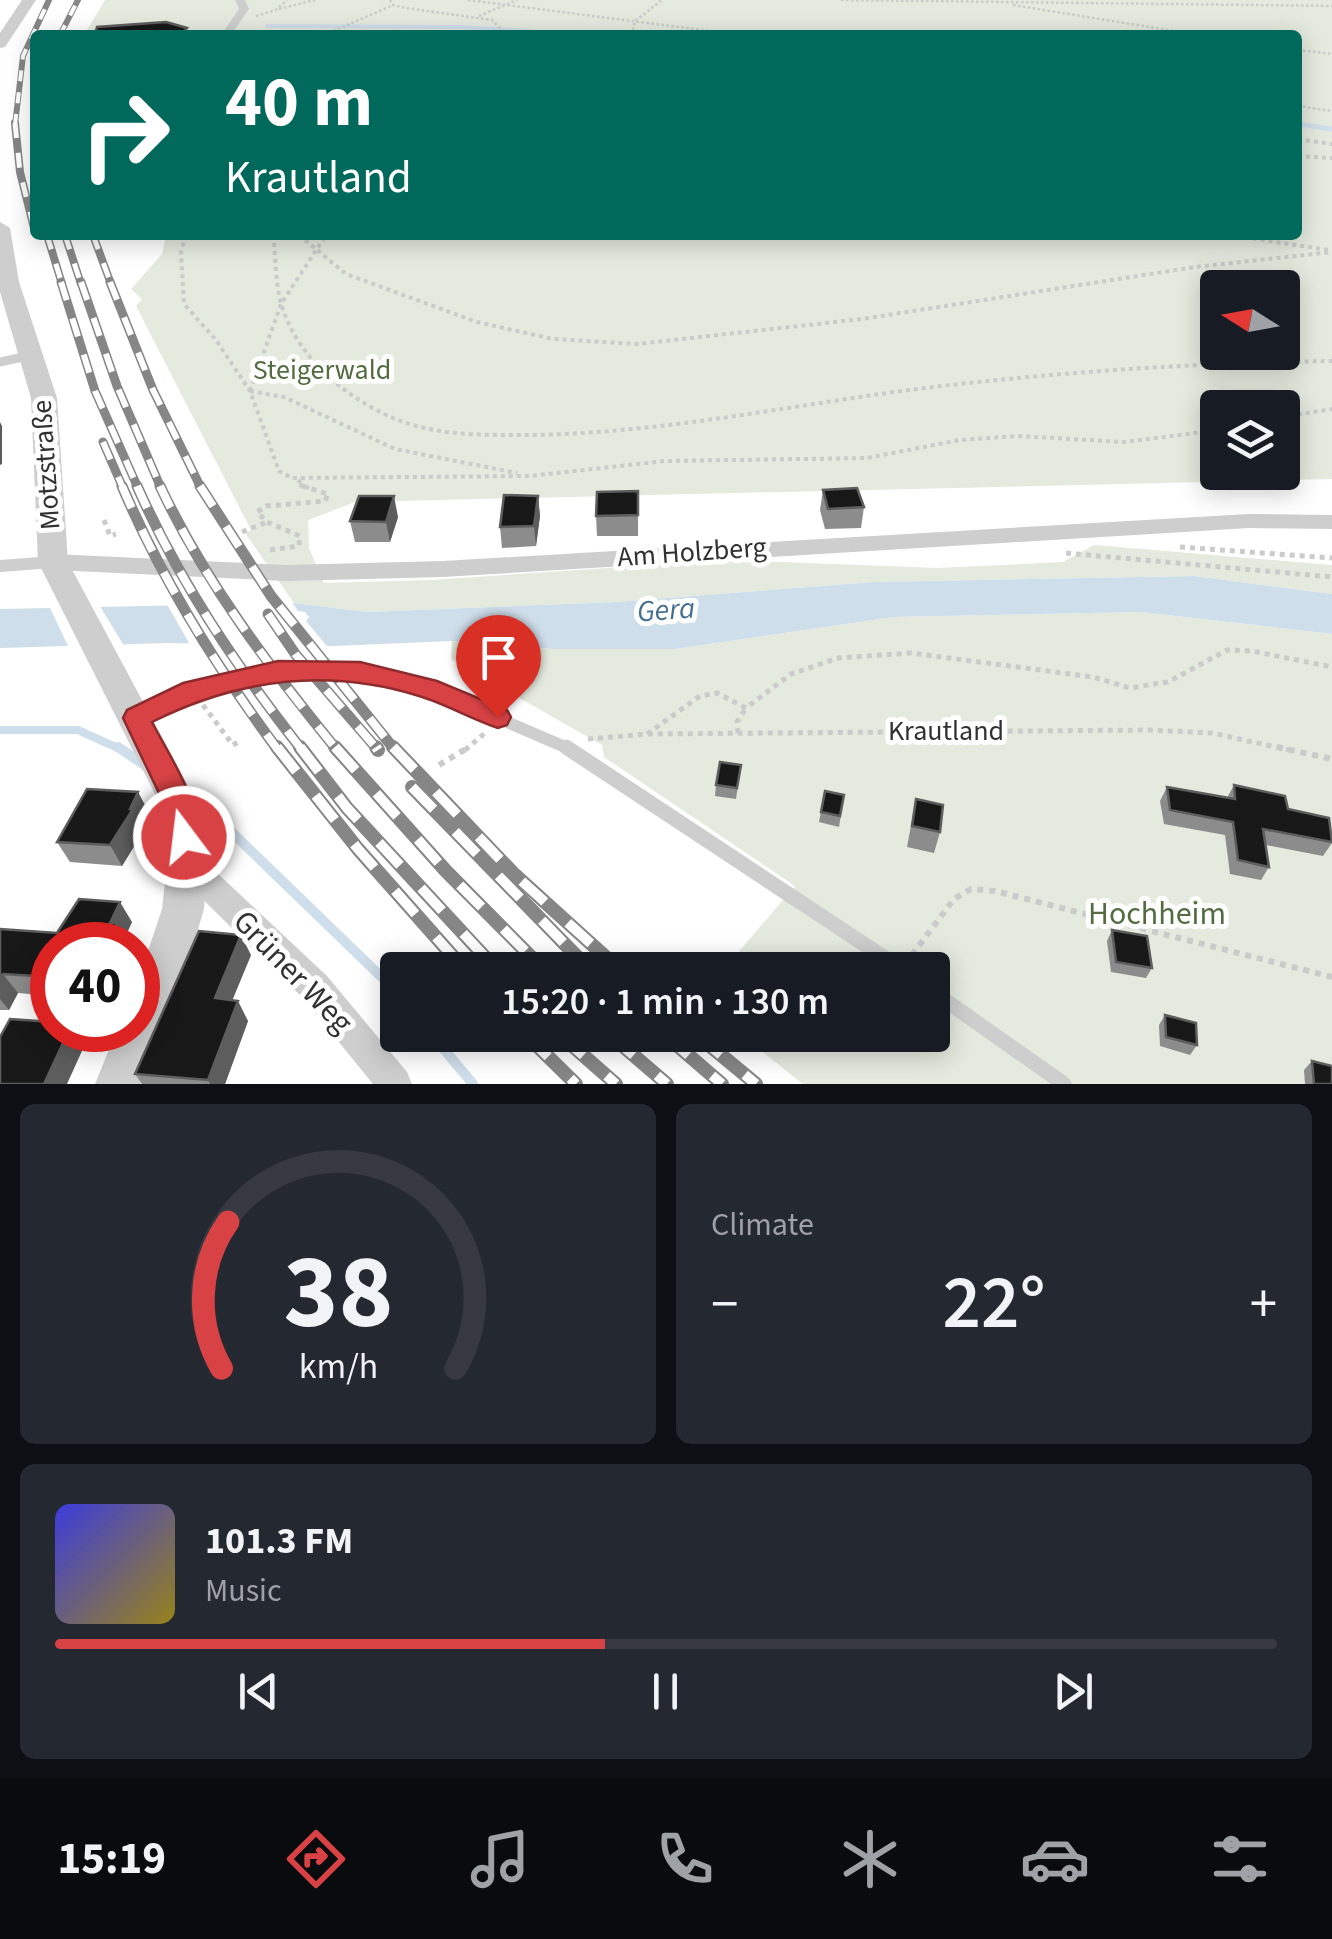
<!DOCTYPE html>
<meta charset="utf-8">
<style>
:root{--surface:#171b24;--page:#242831;--text:#f1f3f6;--muted:#9ea1a6;--line:#363941;--accent:#d94245}
body{margin:0;font-family:"Source Sans 3",sans-serif;background:var(--page);color:var(--text);height:100vh;display:flex;flex-direction:column;font-size:38px;white-space:nowrap}
*{box-sizing:border-box;margin:0}
p{font-size:32px;color:var(--muted)}
.icon{flex:none;width:55px;height:55px;fill:none;stroke:currentColor;stroke-width:2;stroke-linecap:round;stroke-linejoin:round}
.map{position:relative;height:1084px;overflow:hidden}
.sheet{display:flex;flex-direction:column;gap:20px;padding:20px;background:#0d0f14;flex:1}
.sheet>*{flex:none}
.guide{position:absolute;left:30px;top:30px;width:1272px;height:210px;border-radius:10px;box-shadow:0 5px 25px #0003;background:#00695c;color:#fff;overflow:hidden}
.needle{width:65px;rotate:281deg}
.tools{position:absolute;left:1200px;top:270px;display:grid;gap:20px}
.tools a{display:grid;place-items:center;width:100px;height:100px;border-radius:10px;background:var(--surface);box-shadow:0 5px 25px #0003;font-size:50px}
.speed{position:absolute;left:30px;top:922px;display:flex;gap:20px;font-size:50px;font-weight:700;text-align:center}
.speed>*{display:grid;place-content:center;width:130px;height:130px;border-radius:50%;background:var(--surface);box-shadow:0 5px 25px #0003;line-height:1}
.speed .limit{border:15px solid #d22;background:#fff;color:#111}
.pin{position:absolute;display:grid;place-items:center;width:85px;height:85px;color:#fff;margin:-102px -42px;border-radius:50% 50% 50% 0;rotate:-45deg;box-shadow:0 0 10px #0007}
.pin .icon{rotate:45deg}
.me{position:absolute;width:110px;margin:-55px;rotate:345deg;stroke-linejoin:round;filter:drop-shadow(0 0 8px #0008)}
.turn{display:flex;align-items:center;gap:35px;height:210px;padding:0 30px;font-size:45px}
.turn .icon{width:130px;height:130px;stroke-width:2.5}
.turn b{display:block;font-size:70px;line-height:85px}
.big{font-size:75px;font-weight:600;line-height:1.1}
.sheet .widget{flex:1;display:flex;flex-direction:column;justify-content:center;gap:15px;min-width:0;padding:0 35px;border-radius:15px;background:var(--page)}
.sheet .dial{align-items:center;gap:0}
.dial svg{height:260px;overflow:visible;fill:none;stroke:var(--line);stroke-width:7;stroke-linecap:round;text-anchor:middle}
.dial text{fill:var(--text);stroke:none}
.song{display:flex;align-items:center;gap:30px}
.cover{width:120px;height:120px;border-radius:15px;background:linear-gradient(135deg,hsl(240 70% 55%),hsl(50 70% 35%))}
.played{height:10px;border-radius:5px;background:linear-gradient(90deg,var(--accent) 45%,var(--line) 45%)}
.keys{display:flex;justify-content:space-around;direction:ltr}
.heat{display:flex;justify-content:space-between;align-items:center;font-size:55px;direction:ltr}
.sheet .tiles{flex:1;display:grid;gap:20px;grid-template-columns:1fr 1fr}
.widget:last-child{grid-column:span 2}
.trip{position:absolute;left:380px;top:952px;width:570px;height:100px;border-radius:10px;background:var(--surface);box-shadow:0 5px 25px #0003;font-weight:600;line-height:100px;text-align:center}
.dock{display:flex;height:160px;justify-content:space-around;align-items:center;background:#090b0e;color:var(--muted)}
.dock .icon{width:70px;height:70px}
.dock .current{color:var(--accent)}
.dock b{font-size:45px;color:var(--text)}
.map>svg:first-child{display:block}
.green{fill:#e4eade;fill-rule:evenodd}
.water{fill:#cfdeeb}
.pier{fill:#fff}
.lines{fill:none;stroke-linecap:round;stroke-linejoin:round}
.stream-far3{stroke:#cfdeeb;stroke-width:4}
.stream-far2{stroke:#cfdeeb;stroke-width:5}
.stream-far1{stroke:#cfdeeb;stroke-width:8}
.stream{stroke:#cfdeeb;stroke-width:10}
.path-far3{stroke:#cbcbcb;stroke-width:2.5;stroke-dasharray:2.5 2.5;stroke-linecap:butt}
.path-far2{stroke:#cbcbcb;stroke-width:4;stroke-dasharray:4 4;stroke-linecap:butt}
.path-far1{stroke:#cbcbcb;stroke-width:5;stroke-dasharray:5 5;stroke-linecap:butt}
.path{stroke:#cbcbcb;stroke-width:6;stroke-dasharray:6 6;stroke-linecap:butt}
.service-far2{stroke:#cecece;stroke-width:9}
.service-far1{stroke:#cecece;stroke-width:12}
.service{stroke:#cecece;stroke-width:15}
.minor{fill:#cecece;fill-rule:evenodd}
.tertiary{fill:#cecece;fill-rule:evenodd}
.rail-far4-casing{stroke:#868686;stroke-width:6}
.rail-far3-casing{stroke:#868686;stroke-width:8}
.rail-far2-casing{stroke:#868686;stroke-width:9}
.rail-far1-casing{stroke:#868686;stroke-width:11}
.rail-casing{stroke:#868686;stroke-width:14}
.rail-far4{stroke:#fff;stroke-width:4;stroke-dasharray:11;stroke-linecap:butt}
.rail-far3{stroke:#fff;stroke-width:5;stroke-dasharray:15;stroke-linecap:butt}
.rail-far2{stroke:#fff;stroke-width:6;stroke-dasharray:19;stroke-linecap:butt}
.rail-far1{stroke:#fff;stroke-width:8;stroke-dasharray:24;stroke-linecap:butt}
.rail{stroke:#fff;stroke-width:10;stroke-dasharray:31;stroke-linecap:butt}
.wall{fill:#8c8c8c}
.shaded-wall{fill:#5d5d5d}
.building{fill:#181818;stroke:#5d5d5d;stroke-width:2.5}
.route{fill:#d94245;stroke:#8d2b2d;stroke-width:2.5}
.labels{text-anchor:middle;dominant-baseline:central;stroke-width:10;stroke-linejoin:round;paint-order:stroke}
.park-label{font-size:28px;fill:#526b41;stroke:#fff}
.street-label{font-size:28px;fill:#313131;stroke:#fff}
.water-label{font-size:30px;font-style:italic;fill:#446e8f;stroke:#fff}
.near-park-label{font-size:32px;fill:#526b41;stroke:#fff}
.near-street-label{font-size:32px;fill:#313131;stroke:#fff}
</style>
<div class="map">
<svg width="1332" height="1084" viewBox="0 0 1332 1084">
<rect width="100%" height="100%" fill="#fff"/>
<g class="green">
<path d="M105,0H1332V479L355,502L308,520L309,548L324,583L431,580L726,560L937,568L1063,562L1094,545L1332,565V594L1194,576L873,582L615,602L367,612L294,603L245,533L251,530L136,306L142,299L131,289L162,254L166,235H1298V35H189L186,29L84,35ZM1218,288H1282V352H1218ZM1218,408H1282V472H1218Z"/>
<polygon points="1141,612 1332,634 1332,1084 803,1084 755,1046 745,1046 732,1035 932,1035 932,970 723,970 795,886 604,757 602,745 451,659 452,641 553,649 675,649 893,617"/>
</g>
<polygon class="water" points="1194,576 1332,594 1332,634 1141,612 893,617 675,649 553,649 452,641 334,646 168,643 0,648 0,609 294,603 367,612 615,602 873,582"/>
<g class="pier">
<polygon points="289,598 298,611 305,612 309,617 306,621 331,651 192,648 165,601"/>
<polygon points="98,603 126,649 70,650 48,604"/>
</g>
<g class="lines">
<g class="stream-far3">
<polyline points="267,26 462,27 590,35"/>
<polyline points="1298,124 1306,125"/>
</g>
<polyline class="stream-far2" points="1298,124 1332,129"/>
<polyline class="stream-far1" points="0,730 78,730 122,750"/>
<g class="stream">
<polyline points="118,747 146,766"/>
<polyline points="190,798 213,814 398,993"/>
<polyline points="432,1035 473,1084"/>
</g>
<g class="path-far3">
<polyline points="390,0 393,5 406,8 492,20 507,35"/>
<polyline points="468,0 741,35"/>
<polyline points="841,0 1332,6"/>
<polyline points="1013,5 1199,35"/>
<polyline points="279,9 315,0"/>
<polyline points="256,16 276,10 287,0"/>
<polyline points="479,16 517,0"/>
<polyline points="324,35 393,5"/>
<polyline points="370,35 432,35"/>
<polyline points="632,35 635,21 662,0"/>
<polyline points="1298,50 1332,54"/>
<polyline points="1298,106 1332,111"/>
</g>
<g class="path-far2">
<polyline points="1298,139 1332,144"/>
<polyline points="1298,156 1332,158"/>
<polyline points="186,235 181,252 184,304 216,340 250,391 279,471 292,478 530,476 665,461 867,458 960,440 1018,436 1124,442 1218,430"/>
<path d="M273,235C276,257 275,281 281,303C296,356 343,396 393,418C433,435 477,435 520,435C653,435 785,406 917,389C1055,372 1193,363 1332,361"/>
<polyline points="299,235 346,274 477,322 553,339 637,344 862,319 1195,267 1332,252"/>
<polyline points="1229,235 1329,250"/>
<polyline points="250,391 284,397 395,449 517,473"/>
<polyline points="250,391 281,304 326,235"/>
<polyline points="1282,417 1332,409"/>
<polyline points="301,480 297,484 309,488"/>
</g>
<g class="path-far1">
<polyline points="302,486 328,494"/>
<polyline points="104,520 110,536 116,534"/>
<polyline points="242,532 267,522"/>
<polyline points="1180,547 1332,558"/>
<polyline points="270,550 299,546 300,536 267,522 257,512 266,506 325,501 328,494"/>
<polyline points="1066,553 1332,577"/>
<polyline points="203,705 233,745 240,741"/>
<polyline points="738,733 737,722 746,708"/>
<polyline points="647,734 700,696 717,693 746,708 791,674 838,658 911,653 1093,677 1130,688 1168,682 1227,650 1252,651 1332,667"/>
<polyline points="588,739 647,734 1149,730 1212,733 1289,750"/>
<polyline points="465,750 485,733"/>
</g>
<g class="path">
<polyline points="1277,747 1332,759"/>
<polyline points="439,765 469,747"/>
<polyline points="912,955 954,899 971,889 995,891 1332,977"/>
</g>
<polyline class="service-far2" points="0,362 32,355"/>
<g class="service-far1">
<polyline points="0,566 53,562"/>
<polyline points="136,718 192,690 278,671 360,671 428,688 572,750"/>
</g>
<g class="service">
<polyline points="566,747 903,970"/>
<polyline points="932,991 1064,1084"/>
</g>
<g class="minor">
<polygon points="235,0 245,0 249,9 231,35 221,35 239,9"/>
<polygon points="1249,514 1332,515 1332,529 1249,528 443,577 286,581 53,570 42,562 53,554 286,565 443,561"/>
<polygon points="187,851 198,855 327,976 407,1072 412,1084 373,1084 303,998 176,873 172,864 176,855"/>
</g>
<g class="tertiary">
<polygon points="22,0 36,0 5,47 0,48 0,33"/>
<polygon points="0,222 10,228 19,282 57,398 68,562 201,810 207,864 204,909 187,967 141,1084 95,1084 117,1030 138,1030 138,981 162,909 167,864 163,810 38,562 31,398 0,292"/>
</g>
<g class="rail-far4-casing">
<g id="rail-far4">
<polyline points="60,35 78,0"/>
<polyline points="35,94 35,119"/>
<polyline points="15,125 23,56 49,0"/>
</g>
</g>
<g class="rail-far3-casing">
<g id="rail-far3">
<polyline points="15,123 20,172 35,232"/>
<polyline points="47,235 62,284"/>
<polyline points="65,235 81,284"/>
<polyline points="93,235 111,284"/>
</g>
</g>
<g class="rail-far2-casing">
<g id="rail-far2">
<polyline points="61,282 95,391 138,488"/>
<polyline points="81,282 117,386 161,488"/>
<polyline points="110,282 153,390 201,488"/>
<polyline points="103,442 123,488"/>
</g>
</g>
<g class="rail-far1-casing">
<g id="rail-far1">
<path d="M122,486C162,580 217,668 278,750"/>
<path d="M137,486C180,583 236,666 302,750"/>
<path d="M160,486C205,582 270,668 337,750"/>
<polyline points="200,486 271,596 395,750"/>
<polyline points="268,614 296,655 378,750"/>
</g>
</g>
<g class="rail-casing">
<g id="rail">
<polyline points="277,747 358,849 465,970"/>
<polyline points="300,747 347,808 497,970"/>
<polyline points="335,747 445,870 544,970"/>
<polyline points="376,747 378,750"/>
<polyline points="393,747 514,874 620,970"/>
<polyline points="412,787 590,970"/>
<polyline points="526,1035 576,1084"/>
<polyline points="560,1035 616,1084"/>
<polyline points="610,1035 667,1084"/>
<polyline points="665,1035 722,1084"/>
<polyline points="697,1035 756,1084"/>
</g>
</g>
<use href="#rail-far4" class="rail-far4"/>
<use href="#rail-far3" class="rail-far3"/>
<use href="#rail-far2" class="rail-far2"/>
<use href="#rail-far1" class="rail-far1"/>
<use href="#rail" class="rail"/>
</g>
<g class="wall">
<polygon points="823,490 864,507 861,528 825,529 820,510"/>
<polygon points="638,491 638,536 597,536 596,516"/>
<polygon points="538,496 540,516 536,546 502,548 500,527"/>
<polygon points="398,517 390,542 355,542 350,521"/>
<polygon points="741,765 736,799 715,796 716,785"/>
<polygon points="1234,785 1288,809 1332,843 1323,856 1266,845 1269,867 1261,880 1230,874 1225,835 1164,824 1160,801 1167,787 1227,798"/>
<polygon points="825,791 844,795 839,827 819,822"/>
<polygon points="138,792 149,813 142,827 144,830 122,866 70,862 57,842"/>
<polygon points="916,799 940,832 934,853 907,847"/>
<polygon points="132,922 125,937 129,944 52,945 52,996 18,993 9,1010 0,1010 0,929 57,933"/>
<polygon points="1112,930 1152,968 1146,978 1111,972 1107,941"/>
<polygon points="251,955 232,1000 248,1021 225,1084 142,1084 135,1074"/>
<polygon points="1165,1015 1197,1045 1190,1055 1160,1046 1159,1025"/>
<polygon points="1312,1061 1332,1084 1305,1084 1304,1070"/>
</g>
<g class="shaded-wall">
<polygon points="0,422 2,426 2,464 0,465"/>
<polygon points="394,496 398,517 390,542 386,522"/>
<polygon points="538,496 540,516 536,546 534,526"/>
<polygon points="138,792 149,813 142,827 144,830 122,866 110,845"/>
<polygon points="120,902 132,922 125,937 129,944 128,945 106,945 110,923"/>
<polygon points="241,935 251,955 225,1018 215,998"/>
<polygon points="3,974 18,993 9,1010 0,999 0,978"/>
<polygon points="238,1001 248,1021 225,1084 210,1084 208,1080"/>
<polygon points="69,1030 77,1030 86,1042 67,1084 44,1084"/>
</g>
<g class="building">
<polygon points="166,22 187,28 181,35 95,35 97,27"/>
<polygon points="857,488 864,507 828,509 823,490"/>
<polygon points="638,491 638,515 596,516 597,492"/>
<polygon points="504,495 538,496 534,526 500,527"/>
<polygon points="359,496 394,496 386,522 350,521"/>
<polygon points="720,762 741,765 737,788 716,785"/>
<polygon points="1234,785 1285,796 1288,809 1329,818 1332,842 1263,829 1269,867 1238,860 1233,822 1170,810 1167,787 1235,799"/>
<polygon points="87,789 138,792 130,809 133,809 110,845 57,842"/>
<polygon points="825,791 844,795 840,816 821,812"/>
<polygon points="916,799 943,805 940,832 912,826"/>
<polygon points="79,899 120,902 110,923 117,923 106,945 52,945 52,977 3,974 0,978 0,929 57,933"/>
<polygon points="1112,930 1147,936 1152,968 1116,962"/>
<polygon points="199,931 241,935 215,998 238,1001 208,1080 135,1074"/>
<polygon points="1165,1015 1196,1023 1197,1045 1166,1037"/>
<polygon points="10,1019 52,1022 52,1030 69,1030 44,1084 0,1084 0,1037"/>
<polygon points="1312,1061 1332,1066 1332,1084 1314,1084"/>
</g>
<path class="route" d="M278,661L360,662L437,681L507,710L511,717L507,725L498,728C471,719 446,704 419,696C326,667 238,679 152,722C167,752 210,815 194,846L184,849L174,846L167,810L123,718L127,710L183,683Z"/>
<g class="labels">
<g class="park-label">
<text x="322" y="370">Steigerwald</text>
</g>
<g class="street-label">
<text transform="translate(46 465) rotate(-94)">Motzstraße</text>
<text transform="translate(692 552) rotate(-4)">Am Holzberg</text>
<text x="946" y="731">Krautland</text>
</g>
<g class="water-label">
<text transform="translate(666 610) rotate(-4)">Gera</text>
</g>
<g class="near-park-label">
<text x="1157" y="914">Hochheim</text>
</g>
<g class="near-street-label">
<text transform="translate(293 972) rotate(46)">Grüner Weg</text>
</g>
</g>
</svg>
<div class="tools">
<a><svg class="needle" viewBox="-14 -14 28 28"><path d="M0-13l5 13h-10z" fill="#e53935"/><path d="M0 13l5-13h-10z" fill="#9ea1a6"/></svg></a>
<a><svg class="icon" aria-label="layers" viewBox="0 0 24 24"><path d="M12 4l9 5-9 5-9-5zM3 14l9 5 9-5"/></svg></a>
</div>
<div class="speed"><div class="limit">40</div></div>
<div class="pin" style="left:498px;top:717px;background:#d93025"><svg class="icon" aria-label="arrive" viewBox="0 0 24 24"><path d="M6 21V4h12l-3 4 3 4H6"/></svg></div>
<svg class="me" style="left:184px;top:837px" viewBox="-20 -20 40 40"><circle r="17" fill="#d94245" stroke="#fff" stroke-width="3"/><path d="M0-11L8 9 0 5-8 9z" fill="#fff"/></svg>
<div class="trip">15:20 · 1 min · 130 m</div>
<div class="guide">
<div class="turn"><svg class="icon" aria-label="right" viewBox="0 0 24 24"><path d="M7 20v-9h11M14 6l5 5-5 5"/></svg><div><b>40 m</b>Krautland</div></div>
</div>
</div>
<section class="sheet">
<div class="tiles">
<div class="widget dial"><svg viewBox="0 0 100 80">
<path d="M14 69A42 42 0 1 1 86 69"/>
<path d="M14 69A42 42 0 0 1 16 24" stroke="#d94245"/>
<text x="50" y="56" font-size="32" font-weight="700">38</text>
<text x="50" y="72" font-size="11">km/h</text>
</svg></div>
<div class="widget"><p>Climate</p>
<div class="heat"><a>−</a><b class="big">22°</b><a>+</a></div>
</div>
<div class="widget">
<div class="song"><i class="cover"></i><div><b>101.3 FM</b><p>Music</p></div></div>
<div class="played"></div>
<div class="keys"><svg class="icon" aria-label="previous" viewBox="0 0 24 24"><path d="M18 5L8 12l10 7zM5 5v14"/></svg><svg class="icon" aria-label="pause" viewBox="0 0 24 24"><path d="M8 5v14M16 5v14"/></svg><svg class="icon" aria-label="next" viewBox="0 0 24 24"><path d="M6 5l10 7-10 7zM19 5v14"/></svg></div>
</div>
</div>
</section>
<nav class="dock">
<b>15:19</b>
<svg class="icon current" aria-label="directions" viewBox="0 0 24 24"><path d="M12 3l9 9-9 9-9-9zM9 14v-3h6M13 9l2 2-2 2"/></svg>
<svg class="icon" aria-label="music" viewBox="0 0 24 24"><path d="M9 18V5l10-2v13"/><circle cx="6" cy="18" r="3"/><circle cx="16" cy="16" r="3"/></svg>
<svg class="icon" aria-label="phone" viewBox="0 0 24 24"><path d="M5 4h4l2 5-3 2q2 4 5 5l2-3 5 2v4C11 20 4 13 5 4z"/></svg>
<svg class="icon" aria-label="climate" viewBox="0 0 24 24"><path d="M12 3v18M4 7l16 10M4 17L20 7"/></svg>
<svg class="icon" aria-label="car" viewBox="0 0 24 24"><path d="M5 17H2v-5l4-1 3-4h7l3 4 3 1v5h-3M9 17h6M6 11h13"/><circle cx="7" cy="17" r="2"/><circle cx="17" cy="17" r="2"/></svg>
<svg class="icon" aria-label="filters" viewBox="0 0 24 24"><path d="M4 7h16M4 17h16"/><circle cx="9" cy="7" r="2"/><circle cx="15" cy="17" r="2"/></svg>
</nav>
